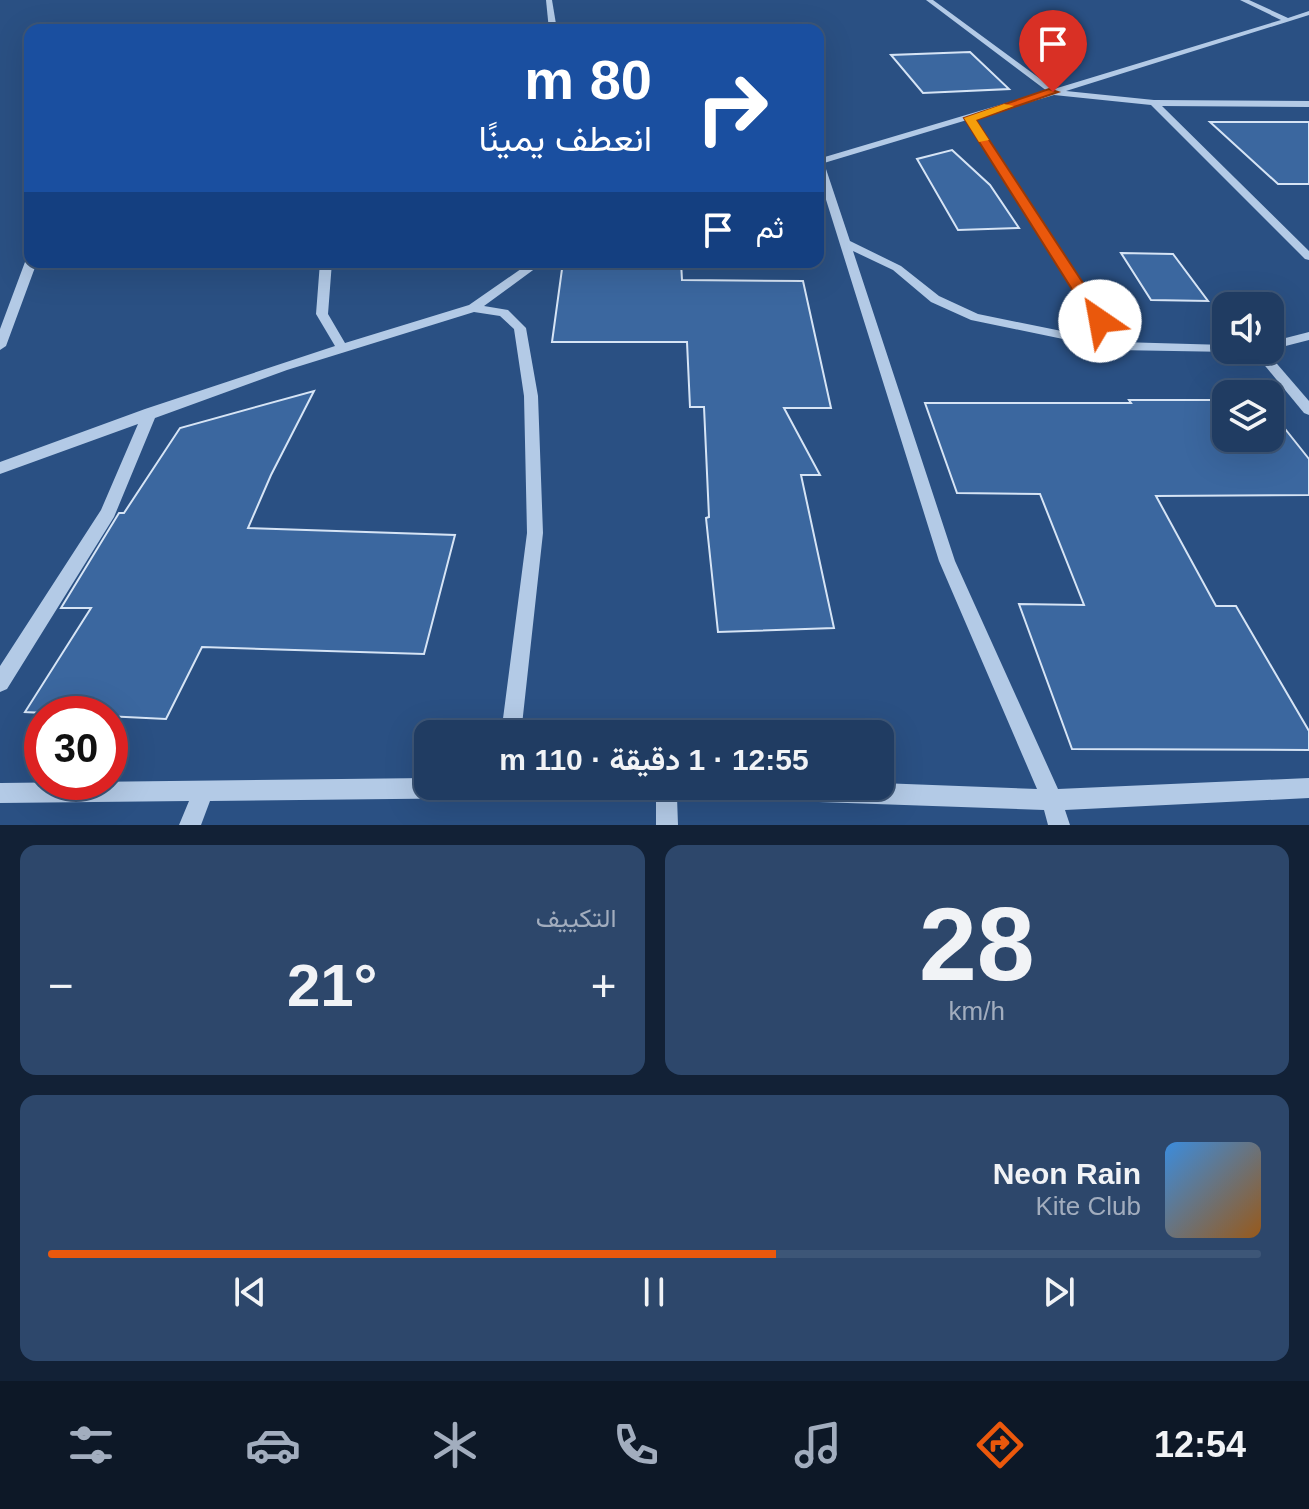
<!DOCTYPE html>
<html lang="ar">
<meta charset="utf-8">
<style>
:root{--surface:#203c62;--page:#2d476b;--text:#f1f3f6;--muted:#a2adbe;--line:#3d5677;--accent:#ea580c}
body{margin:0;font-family:Helvetica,Vazirmatn,sans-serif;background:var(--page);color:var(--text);direction:rtl;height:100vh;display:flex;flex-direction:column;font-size:30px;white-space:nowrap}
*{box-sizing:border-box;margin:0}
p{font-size:26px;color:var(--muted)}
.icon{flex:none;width:44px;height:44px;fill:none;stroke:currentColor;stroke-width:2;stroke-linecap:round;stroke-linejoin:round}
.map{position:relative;height:825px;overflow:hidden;direction:ltr}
.panel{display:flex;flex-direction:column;gap:20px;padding:20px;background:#122136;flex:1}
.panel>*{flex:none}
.banner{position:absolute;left:24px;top:24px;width:800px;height:244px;border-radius:16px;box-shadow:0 8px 32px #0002,0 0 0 2px var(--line);direction:rtl;background:#1a4fa0;color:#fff;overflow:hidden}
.buttons{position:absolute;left:1212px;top:292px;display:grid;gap:16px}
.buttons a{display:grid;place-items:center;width:72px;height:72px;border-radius:16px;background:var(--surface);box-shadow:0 8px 32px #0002,0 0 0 2px var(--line);font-size:40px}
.speed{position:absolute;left:24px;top:696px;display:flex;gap:16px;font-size:40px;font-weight:700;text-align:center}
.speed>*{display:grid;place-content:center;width:104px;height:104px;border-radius:50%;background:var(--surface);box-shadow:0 8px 32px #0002,0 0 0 2px var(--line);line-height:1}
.speed .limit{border:12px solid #d22;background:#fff;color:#111}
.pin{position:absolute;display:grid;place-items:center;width:68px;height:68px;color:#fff;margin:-82px -34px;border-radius:50% 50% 50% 0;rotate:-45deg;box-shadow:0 0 8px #0007}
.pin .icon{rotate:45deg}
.me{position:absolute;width:88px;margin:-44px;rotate:327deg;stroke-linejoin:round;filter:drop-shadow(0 0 6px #0008)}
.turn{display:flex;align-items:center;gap:28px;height:168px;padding:0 40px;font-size:36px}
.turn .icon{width:104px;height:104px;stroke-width:2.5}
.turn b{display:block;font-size:56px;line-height:68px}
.then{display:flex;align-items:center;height:76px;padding:0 40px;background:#0003;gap:16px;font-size:30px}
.big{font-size:60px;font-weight:700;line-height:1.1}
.panel .tile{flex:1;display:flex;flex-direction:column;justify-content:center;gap:12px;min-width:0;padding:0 28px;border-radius:16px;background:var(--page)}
.panel .dial{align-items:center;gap:0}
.dial b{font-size:104px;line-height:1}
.song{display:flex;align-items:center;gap:24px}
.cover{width:96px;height:96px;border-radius:12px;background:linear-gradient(135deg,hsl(210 70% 55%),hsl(30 70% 35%))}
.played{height:8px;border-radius:4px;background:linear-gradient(90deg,var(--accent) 60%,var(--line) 60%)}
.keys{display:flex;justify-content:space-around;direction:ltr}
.heat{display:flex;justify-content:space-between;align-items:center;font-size:44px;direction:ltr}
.panel .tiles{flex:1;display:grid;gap:20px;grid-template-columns:1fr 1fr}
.tile:last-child{grid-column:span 2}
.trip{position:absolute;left:414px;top:720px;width:480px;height:80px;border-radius:16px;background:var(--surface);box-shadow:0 8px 32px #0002,0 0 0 2px var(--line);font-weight:700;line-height:80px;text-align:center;direction:rtl}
.tabs{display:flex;height:128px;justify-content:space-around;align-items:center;background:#0d1827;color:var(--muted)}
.tabs .icon{width:56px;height:56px}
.tabs .on{color:var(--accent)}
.tabs b{font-size:36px;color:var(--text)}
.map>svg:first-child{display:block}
.building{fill:#3b679f;stroke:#d6e4f5;stroke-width:2}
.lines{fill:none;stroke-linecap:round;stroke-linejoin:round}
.minor{fill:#b3cae6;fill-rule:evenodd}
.route{fill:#ea580c;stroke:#983908;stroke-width:2}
.slow{fill:#f59e0b}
</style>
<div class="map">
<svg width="1309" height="825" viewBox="0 0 1309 825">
<rect width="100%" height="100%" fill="#2a5083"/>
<g class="building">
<polygon points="970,52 1009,89 923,93 891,55"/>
<polygon points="1210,122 1309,122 1309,184 1278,184"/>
<polygon points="952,150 990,185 1019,228 958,230 917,159"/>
<polygon points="1121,253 1173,254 1208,301 1151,300"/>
<polygon points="584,262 681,262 682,280 803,281 831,408 784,408 820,475 801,475 834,628 718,632 706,518 709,517 704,407 690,407 687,342 552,342 562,269"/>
<polygon points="314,391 271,475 248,528 455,535 424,654 202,647 166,719 25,712 91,608 61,608 119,513 124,513 180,428"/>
<polygon points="1129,400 1226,400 1226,438 1270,438 1270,410 1309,459 1309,495 1156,496 1216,606 1236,606 1309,731 1309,750 1072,749 1019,604 1084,605 1040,494 957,493 925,403 1131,403"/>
</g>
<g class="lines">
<g class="minor">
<polygon points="546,0 552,0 557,30 549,30"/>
<path d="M926,0H933L1054,89L1281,20L1240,0H1249L1288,18L1309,11V15L1066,91L1154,100L1309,101V107L1162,106L1309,251V260L1305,259L1151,105L1054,95L975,118L1120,342L1226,345V350H1232L1231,352L1116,350L971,320L931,302L893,270L853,251L955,561L1058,789L1309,778V798L1065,810L1070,825H1048L1044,810L677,797L678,825H656V796L210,801L201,825H179L189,801L0,803V783L428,778V786H880V783L1037,789L939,561L818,174V159L1047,91ZM967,120L1106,340L978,314L939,296L901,266L850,241L824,163Z"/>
<polygon points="364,24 382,26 390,30 364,28 319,30"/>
<polygon points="30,259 30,262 37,262 6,346 0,350 0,329 25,262"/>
<polygon points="320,262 332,262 328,314 345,343 469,305 531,262 544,262 484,306 508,310 526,328 538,396 543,533 521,734 501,734 527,533 524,396 514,329 500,316 474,312 287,370 155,418 114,517 7,689 0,692 0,666 101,510 138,424 0,474 0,462 145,409 335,346 316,314"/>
<polygon points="1309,332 1309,340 1270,350 1269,350 1270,342"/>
<polygon points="1252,350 1265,350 1309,401 1309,415 1304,413"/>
</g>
</g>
<polygon class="route" points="1049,89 1058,92 976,120 1108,321 1100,326 1092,321 964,118"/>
<polygon class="slow" points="1004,104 1014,106 976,120 989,140 979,142 964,118"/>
</svg>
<div class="buttons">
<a><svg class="icon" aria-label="sound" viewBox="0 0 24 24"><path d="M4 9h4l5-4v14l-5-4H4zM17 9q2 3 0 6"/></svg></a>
<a><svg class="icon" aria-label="layers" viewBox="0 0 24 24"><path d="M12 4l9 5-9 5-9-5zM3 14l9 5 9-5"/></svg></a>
</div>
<div class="speed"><div class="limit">30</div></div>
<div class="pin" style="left:1053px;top:92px;background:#d93025"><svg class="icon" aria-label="arrive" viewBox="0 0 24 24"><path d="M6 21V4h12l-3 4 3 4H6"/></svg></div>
<svg class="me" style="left:1100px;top:321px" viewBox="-20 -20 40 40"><circle r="19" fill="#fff"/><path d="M0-13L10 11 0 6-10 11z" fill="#ea580c"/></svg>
<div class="trip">12:55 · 1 دقيقة · 110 m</div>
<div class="banner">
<div class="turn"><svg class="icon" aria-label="right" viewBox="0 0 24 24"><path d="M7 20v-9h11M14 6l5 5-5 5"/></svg><div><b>80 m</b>انعطف يمينًا</div></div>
<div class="then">ثم<svg class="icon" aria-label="arrive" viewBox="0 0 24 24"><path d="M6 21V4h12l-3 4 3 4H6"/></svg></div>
</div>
</div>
<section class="panel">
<div class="tiles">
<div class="tile dial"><b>28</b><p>km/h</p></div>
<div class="tile"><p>التكييف</p>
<div class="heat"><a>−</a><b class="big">21°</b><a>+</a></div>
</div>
<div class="tile">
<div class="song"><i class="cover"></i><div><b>Neon Rain</b><p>Kite Club</p></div></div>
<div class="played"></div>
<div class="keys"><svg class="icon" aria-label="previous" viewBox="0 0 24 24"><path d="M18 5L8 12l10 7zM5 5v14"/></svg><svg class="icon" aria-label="pause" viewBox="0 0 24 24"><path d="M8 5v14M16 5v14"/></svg><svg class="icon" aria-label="next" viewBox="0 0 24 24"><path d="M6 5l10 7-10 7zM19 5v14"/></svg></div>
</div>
</div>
</section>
<nav class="tabs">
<b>12:54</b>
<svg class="icon on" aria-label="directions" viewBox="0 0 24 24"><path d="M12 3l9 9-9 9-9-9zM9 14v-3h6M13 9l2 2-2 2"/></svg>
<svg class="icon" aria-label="music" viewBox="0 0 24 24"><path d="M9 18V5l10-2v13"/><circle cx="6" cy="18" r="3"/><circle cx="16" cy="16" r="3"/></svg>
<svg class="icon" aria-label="phone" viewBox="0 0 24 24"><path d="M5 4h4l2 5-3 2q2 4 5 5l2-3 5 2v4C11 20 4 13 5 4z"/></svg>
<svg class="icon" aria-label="climate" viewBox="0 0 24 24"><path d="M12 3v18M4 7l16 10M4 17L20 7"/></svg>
<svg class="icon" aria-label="car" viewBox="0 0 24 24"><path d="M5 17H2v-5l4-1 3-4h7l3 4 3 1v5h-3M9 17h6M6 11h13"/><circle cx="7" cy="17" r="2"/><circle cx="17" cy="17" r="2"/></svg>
<svg class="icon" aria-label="filters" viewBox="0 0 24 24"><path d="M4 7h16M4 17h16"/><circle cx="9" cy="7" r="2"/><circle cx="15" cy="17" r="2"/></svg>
</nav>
